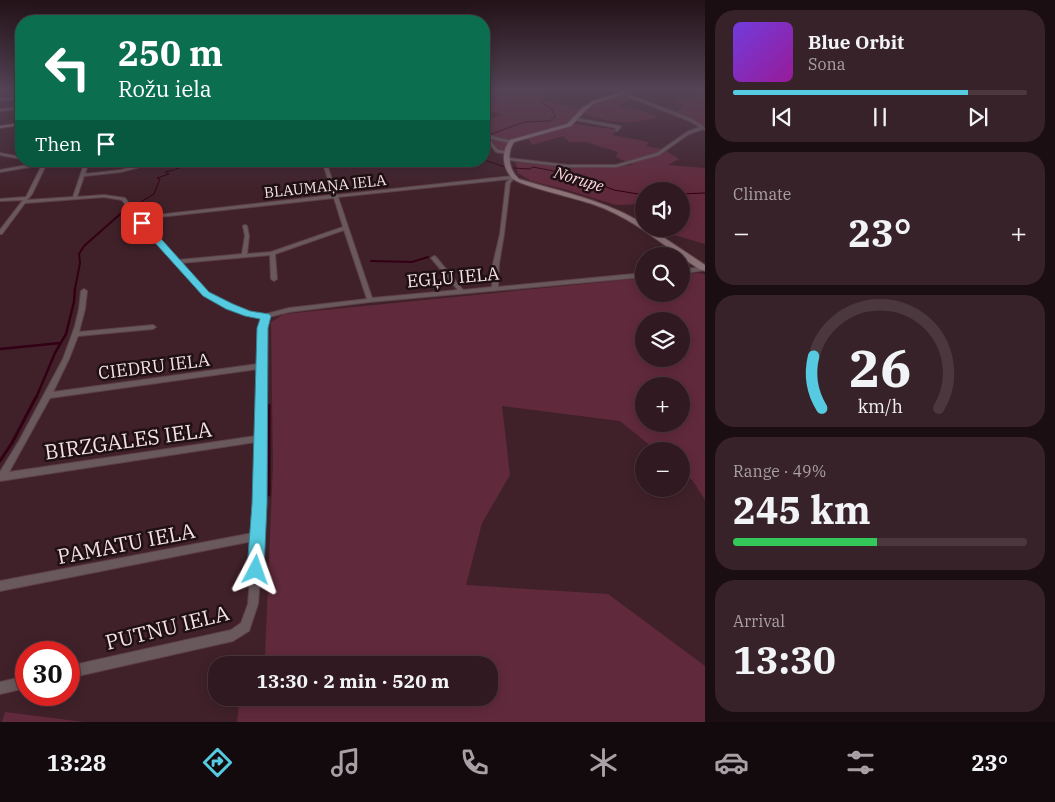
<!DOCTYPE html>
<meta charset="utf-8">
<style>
:root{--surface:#301920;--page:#382229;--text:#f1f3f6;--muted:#a8a0a5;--line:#4b383e;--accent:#55cae0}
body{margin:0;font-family:"IBM Plex Serif",serif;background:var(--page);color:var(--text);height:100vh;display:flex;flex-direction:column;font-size:19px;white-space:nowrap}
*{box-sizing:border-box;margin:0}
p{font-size:16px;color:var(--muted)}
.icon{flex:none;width:28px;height:28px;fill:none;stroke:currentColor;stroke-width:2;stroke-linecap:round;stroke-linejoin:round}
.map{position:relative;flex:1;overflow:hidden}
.sheet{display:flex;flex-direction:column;gap:10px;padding:10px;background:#1a0e12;width:350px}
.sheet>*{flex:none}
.guide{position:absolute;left:15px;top:15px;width:475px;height:152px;border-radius:20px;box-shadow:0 2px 12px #0003,0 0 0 1px var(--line);background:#0b6e4f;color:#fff;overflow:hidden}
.fabs{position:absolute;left:635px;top:182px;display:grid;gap:10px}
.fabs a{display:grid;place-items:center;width:55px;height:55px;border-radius:50%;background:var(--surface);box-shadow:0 2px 12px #0003,0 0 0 1px var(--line);font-size:25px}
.speed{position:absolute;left:15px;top:641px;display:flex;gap:10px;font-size:25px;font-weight:700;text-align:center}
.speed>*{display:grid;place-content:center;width:65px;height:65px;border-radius:50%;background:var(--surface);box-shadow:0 2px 12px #0003,0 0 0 1px var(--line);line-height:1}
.speed .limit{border:8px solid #d22;background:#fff;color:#111}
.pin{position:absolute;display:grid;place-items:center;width:42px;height:42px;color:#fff;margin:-21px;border-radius:10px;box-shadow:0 2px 8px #0006}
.me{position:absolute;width:55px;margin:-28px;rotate:4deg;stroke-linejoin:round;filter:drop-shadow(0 0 4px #0008)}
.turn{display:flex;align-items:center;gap:18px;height:105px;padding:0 20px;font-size:22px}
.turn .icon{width:65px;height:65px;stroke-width:2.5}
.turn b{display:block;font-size:35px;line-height:42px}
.then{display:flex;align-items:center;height:48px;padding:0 20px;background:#0003;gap:10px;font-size:19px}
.big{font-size:38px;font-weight:800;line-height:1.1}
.sheet .widget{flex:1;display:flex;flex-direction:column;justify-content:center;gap:8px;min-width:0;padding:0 18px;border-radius:20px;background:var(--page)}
.sheet .dial{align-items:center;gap:0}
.dial svg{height:130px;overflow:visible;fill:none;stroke:var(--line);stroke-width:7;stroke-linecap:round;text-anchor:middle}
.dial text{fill:var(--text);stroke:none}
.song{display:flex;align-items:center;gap:15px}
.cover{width:60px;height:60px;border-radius:8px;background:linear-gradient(135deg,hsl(260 70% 55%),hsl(300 70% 35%))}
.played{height:5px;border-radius:2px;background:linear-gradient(90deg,var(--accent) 80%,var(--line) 80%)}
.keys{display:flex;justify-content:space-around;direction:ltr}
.heat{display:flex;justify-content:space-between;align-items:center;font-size:28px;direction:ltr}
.charge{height:8px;border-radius:4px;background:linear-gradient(90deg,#34c759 49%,var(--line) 0)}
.trip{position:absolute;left:208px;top:656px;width:290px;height:50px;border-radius:20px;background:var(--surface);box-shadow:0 2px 12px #0003,0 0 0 1px var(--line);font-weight:800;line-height:50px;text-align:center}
.tabs{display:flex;height:80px;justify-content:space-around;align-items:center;background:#130a0d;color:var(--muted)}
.tabs .icon{width:35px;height:35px}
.tabs .selected{color:var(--accent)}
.tabs b{font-size:22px;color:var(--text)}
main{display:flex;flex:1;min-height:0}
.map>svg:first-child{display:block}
.green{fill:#612a3c;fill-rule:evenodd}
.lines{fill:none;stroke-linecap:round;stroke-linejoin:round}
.stream-far3{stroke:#320014;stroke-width:1}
.stream-far2{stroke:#320014;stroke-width:2}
.stream-far1{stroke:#320014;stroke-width:2.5}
.stream{stroke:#320014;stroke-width:3}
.minor-casing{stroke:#5d4048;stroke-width:2}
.secondary-casing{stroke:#5d4048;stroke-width:2}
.minor{fill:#69595d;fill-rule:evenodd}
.secondary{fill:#8b7277;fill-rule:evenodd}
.route{fill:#55cae0;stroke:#378392}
.labels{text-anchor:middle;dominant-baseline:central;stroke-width:5;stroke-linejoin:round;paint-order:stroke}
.far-street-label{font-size:15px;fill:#f5e0e5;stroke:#1e1013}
.far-water-label{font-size:16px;font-style:italic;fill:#fdd6df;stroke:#1e1013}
.street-label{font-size:18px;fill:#f5e0e5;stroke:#1e1013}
.near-street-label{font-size:21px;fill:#f5e0e5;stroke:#1e1013}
</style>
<main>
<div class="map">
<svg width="705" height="722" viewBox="0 0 705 722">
<rect width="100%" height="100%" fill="#40212a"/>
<g class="green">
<path d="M484,90H560L542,100L580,109C561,139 528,125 506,147V157L484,132V119L505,115L484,110V104L491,103Z"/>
<polygon points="696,90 705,90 705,128 690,117 676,113 684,105 674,101 693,97"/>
<path d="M623,95L631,99L617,106L645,112L658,117C629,125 611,123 583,114L596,104Z"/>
<polygon points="575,124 618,130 612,135 649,142 646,146 663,149 679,159 668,165 705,168 705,244 664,232 660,229 681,229 681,191 644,191 644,206 641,204 616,205 567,190 531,181 518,173 515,161 574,167 610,167 633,165 616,157 618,152 586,142 569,142 563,136 532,145 528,138"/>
<path d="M701,273L705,275V500L693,481L681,471V451H657L620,421L502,406L510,475L482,523L466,585L608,594L705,666V722H237L239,704L242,698H489V665H260L265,655L273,466L271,322L284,314L644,278V294H681V274ZM644,321H681V359H644ZM644,386H681V424H644Z"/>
<polygon points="5,712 84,722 2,722"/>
</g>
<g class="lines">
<g class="stream-far3">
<polyline points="489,135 524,122 550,121 555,116 552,110 541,101"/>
<polyline points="484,160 505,167"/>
<polyline points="513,168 530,169 533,167 579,176 614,190 644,195"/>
<polyline points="176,169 182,167 178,166 183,163 180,161"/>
<polyline points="681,194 705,193"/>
<polyline points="136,205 154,194 160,179 157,178 169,174 165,172 174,170"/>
</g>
<g class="stream-far2">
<polyline points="136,205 138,204"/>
<polyline points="137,205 141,210"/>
<polyline points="371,261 412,262 428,257"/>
<polyline points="75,289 80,263 79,254 84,246 126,209"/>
</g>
<g class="stream-far1">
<polyline points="0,349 60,343"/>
<polyline points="36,398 55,353 66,334 74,302 75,288"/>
</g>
<g class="stream">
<polyline points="269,405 269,495"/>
<polyline points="0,461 12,443 36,397"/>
</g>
<g class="minor-casing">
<g id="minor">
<polygon points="622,92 692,119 705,128 705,130 703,129 689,134 659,155 616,167 568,167 507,160 505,159 507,158 568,165 616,165 657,153 687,132 700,127 690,121 621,94"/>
<polygon points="484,93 490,101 484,106 484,104 487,101 484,96"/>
<polygon points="21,96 21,98 0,101 0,99"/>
<polygon points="21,107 21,109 0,111 0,109"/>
<polygon points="576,118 619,126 621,127 617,131 615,130 617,128 575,120"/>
<polygon points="484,134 511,141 510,143 488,138 498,150 508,152 508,154 496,152 484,137"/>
<polygon points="0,153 21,157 21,159 0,155"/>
<path d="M36,161L42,162L57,161L45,164L46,165L32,194L27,200L73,197L85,161H89L85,174L121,170L140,165V167L121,172L84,176L77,197L104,195L125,198L139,217L333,195L322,161H326L337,195L513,176L515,177L510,183L504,234L499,264L498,287L644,273V277L370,302L289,312L269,317L265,328L264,436L265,438L264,440L263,536L258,604L249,631L233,641L69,678V666L231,630L241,623L248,604L253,541L0,591V581L253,533L256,442L0,481V472L19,441L63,359L75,326L79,309L81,291L84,289L87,291L85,309L79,332L153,325L156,327L153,329L78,336L69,359L53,392L258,364L259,328L262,318L255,317L228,307L204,295L140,224L122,200L104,197L25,203L2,234H0V230L23,200L0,201V199L26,197L42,165L0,172V170L38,163ZM510,179L506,183L500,234L493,264L492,287L463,290L436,257L434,256L431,258L458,290L372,298L338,197ZM334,198L343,227L271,252L247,254L249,236L247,226L245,225L243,226L245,236L242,254L178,260L141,219ZM344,230L367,299L289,308L266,314H258L232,305L208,293L181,263L270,255L271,279L274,281L277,279L275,254ZM258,369L256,436L9,472L50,398Z"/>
<polygon points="218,161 225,161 233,164 270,161 291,161 233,166"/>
<polygon points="705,266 705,270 681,274 681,270"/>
<polygon points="26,676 26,688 0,694 0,682"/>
</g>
</g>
<g class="secondary-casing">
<g id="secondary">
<path d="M622,90H626L622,95L595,103L586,110L571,126L514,142C506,154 509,170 519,179C562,192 605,200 644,224V229H651L705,265V271C694,268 683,257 673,251C648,233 624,215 595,205C580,199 519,186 512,178C502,167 501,151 510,140L567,124L582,108L593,101L620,93Z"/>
<polygon points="21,123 21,125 0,128 0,126"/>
</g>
</g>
<use href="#minor" class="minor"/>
<use href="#secondary" class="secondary"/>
</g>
<linearGradient id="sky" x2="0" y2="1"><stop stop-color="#231217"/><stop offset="0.47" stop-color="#534355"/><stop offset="1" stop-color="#534355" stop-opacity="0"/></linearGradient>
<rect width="705" height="191" fill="url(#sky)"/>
<polygon class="route" points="139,221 145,221 209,292 233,304 250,311 269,314 271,316 268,328 267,504 264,570 261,576 256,578 250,576 247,570 252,504 257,328 260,319 245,316 226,309 203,296 139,225"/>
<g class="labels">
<g class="far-street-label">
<text transform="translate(325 186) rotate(-6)">BLAUMAŅA IELA</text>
</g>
<g class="far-water-label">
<text transform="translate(579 179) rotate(17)">Norupe</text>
</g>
<g class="street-label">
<text transform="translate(453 277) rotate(-5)">EGĻU IELA</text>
<text transform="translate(154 366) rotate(-7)">CIEDRU IELA</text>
</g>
<g class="near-street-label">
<text transform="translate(128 440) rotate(-8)">BIRZGALES IELA</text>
<text transform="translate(126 543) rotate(-11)">PAMATU IELA</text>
<text transform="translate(167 627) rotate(-14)">PUTNU IELA</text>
</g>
</g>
</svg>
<div class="fabs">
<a><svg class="icon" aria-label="sound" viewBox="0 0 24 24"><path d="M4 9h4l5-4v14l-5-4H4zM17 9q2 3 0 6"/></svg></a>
<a><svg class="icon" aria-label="search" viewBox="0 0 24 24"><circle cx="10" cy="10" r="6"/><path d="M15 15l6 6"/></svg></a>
<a><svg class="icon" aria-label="layers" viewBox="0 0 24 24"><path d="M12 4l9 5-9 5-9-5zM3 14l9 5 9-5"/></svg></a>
<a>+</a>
<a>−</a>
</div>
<div class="speed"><div class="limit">30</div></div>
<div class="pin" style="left:142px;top:223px;background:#d93025"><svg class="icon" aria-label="arrive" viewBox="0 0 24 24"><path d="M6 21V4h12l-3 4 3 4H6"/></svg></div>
<svg class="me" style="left:256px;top:570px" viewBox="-20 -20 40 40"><path d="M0-17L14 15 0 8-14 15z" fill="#55cae0" stroke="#fff" stroke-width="4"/></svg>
<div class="trip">13:30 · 2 min · 520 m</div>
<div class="guide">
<div class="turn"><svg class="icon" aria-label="left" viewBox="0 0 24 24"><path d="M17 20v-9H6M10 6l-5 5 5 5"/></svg><div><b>250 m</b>Rožu iela</div></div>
<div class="then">Then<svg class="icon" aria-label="arrive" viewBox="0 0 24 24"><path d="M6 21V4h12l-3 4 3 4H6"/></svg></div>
</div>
</div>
<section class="sheet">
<div class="widget">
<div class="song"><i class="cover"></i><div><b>Blue Orbit</b><p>Sona</p></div></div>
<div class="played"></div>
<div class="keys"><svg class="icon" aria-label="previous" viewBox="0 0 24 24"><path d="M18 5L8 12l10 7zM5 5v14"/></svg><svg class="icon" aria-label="pause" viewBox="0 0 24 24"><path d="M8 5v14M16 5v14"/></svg><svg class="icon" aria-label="next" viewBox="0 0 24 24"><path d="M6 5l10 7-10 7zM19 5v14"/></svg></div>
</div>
<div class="widget"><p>Climate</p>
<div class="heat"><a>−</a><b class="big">23°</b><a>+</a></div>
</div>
<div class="widget dial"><svg viewBox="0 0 100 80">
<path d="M14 69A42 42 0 1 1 86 69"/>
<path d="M14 69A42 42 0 0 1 9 37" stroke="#55cae0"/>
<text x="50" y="56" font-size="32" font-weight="700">26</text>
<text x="50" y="72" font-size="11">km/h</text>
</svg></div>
<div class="widget"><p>Range · 49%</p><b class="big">245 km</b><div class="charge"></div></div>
<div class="widget"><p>Arrival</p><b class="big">13:30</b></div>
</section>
</main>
<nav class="tabs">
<b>13:28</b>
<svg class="icon selected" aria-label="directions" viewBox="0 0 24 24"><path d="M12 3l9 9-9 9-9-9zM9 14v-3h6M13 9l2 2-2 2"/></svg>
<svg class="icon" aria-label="music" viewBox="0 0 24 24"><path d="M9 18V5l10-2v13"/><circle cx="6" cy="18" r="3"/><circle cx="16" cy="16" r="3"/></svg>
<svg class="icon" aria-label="phone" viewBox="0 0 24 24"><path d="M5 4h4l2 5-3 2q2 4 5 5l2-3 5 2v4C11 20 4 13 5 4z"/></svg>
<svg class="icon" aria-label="climate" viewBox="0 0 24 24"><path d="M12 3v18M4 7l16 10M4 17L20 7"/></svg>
<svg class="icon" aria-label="car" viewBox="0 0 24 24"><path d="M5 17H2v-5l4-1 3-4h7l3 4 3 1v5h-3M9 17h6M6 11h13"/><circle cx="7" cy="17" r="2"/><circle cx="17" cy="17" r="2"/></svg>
<svg class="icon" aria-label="filters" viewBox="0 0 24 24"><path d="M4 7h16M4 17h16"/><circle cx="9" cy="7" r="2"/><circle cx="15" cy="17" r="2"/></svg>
<b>23°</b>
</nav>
